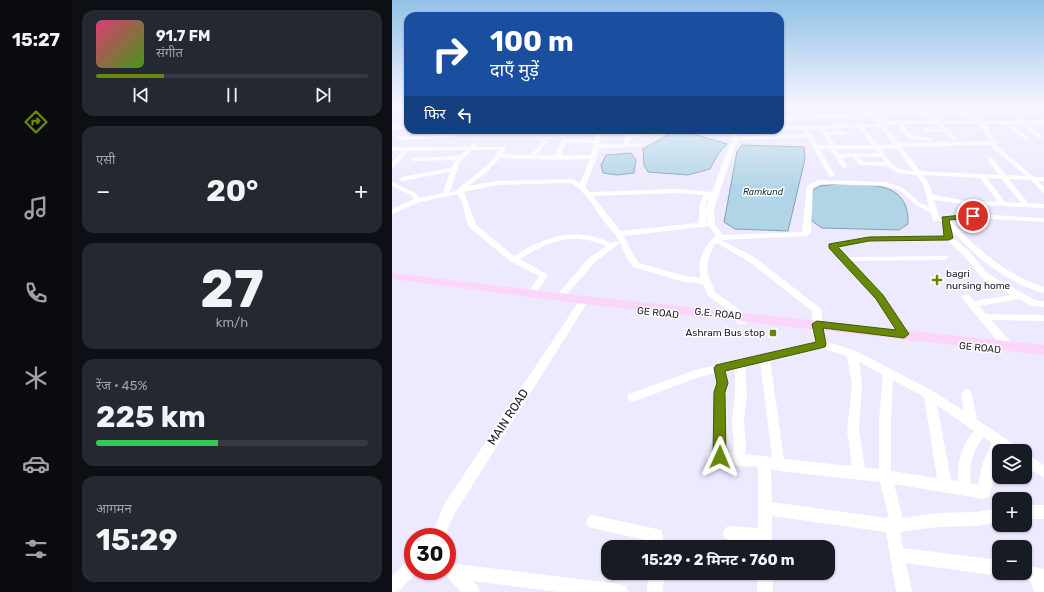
<!DOCTYPE html>
<html lang="hi">
<meta charset="utf-8">
<style>
:root{--surface:#171b24;--page:#242831;--text:#f1f3f6;--muted:#9ea1a6;--line:#363941;--accent:#678808}
body{margin:0;font-family:Rubik,"Noto Sans Devanagari",sans-serif;background:var(--page);color:var(--text);height:100vh;display:flex;flex-direction:column;font-size:15px;white-space:nowrap}
*{box-sizing:border-box;margin:0}
p{font-size:13px;color:var(--muted)}
.icon{flex:none;width:22px;height:22px;fill:none;stroke:currentColor;stroke-width:2;stroke-linecap:round;stroke-linejoin:round}
.map{position:relative;flex:1;overflow:hidden}
.drawer{display:flex;flex-direction:column;gap:10px;padding:10px;background:#0d0f14;width:320px}
.drawer>*{flex:none}
.banner{position:absolute;left:12px;top:12px;width:380px;height:122px;border-radius:12px;box-shadow:0 1px 3px #0004;background:#1a4fa0;color:#fff;overflow:hidden}
.controls{position:absolute;left:600px;top:444px;display:grid;gap:8px}
.controls a{display:grid;place-items:center;width:40px;height:40px;border-radius:8px;background:var(--surface);box-shadow:0 1px 3px #0004;font-size:20px}
.speed{position:absolute;left:12px;top:528px;display:flex;gap:8px;font-size:20px;font-weight:700;text-align:center}
.speed>*{display:grid;place-content:center;width:52px;height:52px;border-radius:50%;background:var(--surface);box-shadow:0 1px 3px #0004;line-height:1}
.speed .limit{border:6px solid #d22;background:#fff;color:#111}
.pin{position:absolute;display:grid;place-items:center;width:34px;height:34px;color:#fff;margin:-17px;border:2px solid #fff;border-radius:50%;box-shadow:0 1px 4px #0007}
.me{position:absolute;width:44px;margin:-22px;rotate:1deg;stroke-linejoin:round;filter:drop-shadow(0 0 3px #0008)}
.turn{display:flex;align-items:center;gap:14px;height:84px;padding:0 20px;font-size:18px}
.turn .icon{width:52px;height:52px;stroke-width:2.5}
.turn b{display:block;font-size:28px;line-height:34px}
.then{display:flex;align-items:center;height:38px;padding:0 20px;background:#0003;gap:8px;font-size:15px}
.big{font-size:30px;font-weight:700;line-height:1.1}
.drawer .tile{flex:1;display:flex;flex-direction:column;justify-content:center;gap:6px;min-width:0;padding:0 14px;border-radius:12px;background:var(--page)}
.drawer .dial{align-items:center;gap:0}
.dial b{font-size:52px;line-height:1}
.song{display:flex;align-items:center;gap:12px}
.cover{width:48px;height:48px;border-radius:6px;background:linear-gradient(135deg,hsl(340 70% 55%),hsl(100 70% 35%))}
.played{height:4px;border-radius:2px;background:linear-gradient(90deg,var(--accent) 25%,var(--line) 25%)}
.keys{display:flex;justify-content:space-around;direction:ltr}
.heat{display:flex;justify-content:space-between;align-items:center;font-size:22px;direction:ltr}
.charge{height:6px;border-radius:3px;background:linear-gradient(90deg,#34c759 45%,var(--line) 0)}
.trip{position:absolute;left:209px;top:540px;width:234px;height:40px;border-radius:12px;background:var(--surface);box-shadow:0 1px 3px #0004;font-weight:700;line-height:40px;text-align:center}
main{display:flex;flex:1;min-height:0}
.tab-bar{display:flex;flex-direction:column;width:72px;justify-content:space-around;align-items:center;background:#090b0e;color:var(--muted)}
.tab-bar .icon{width:28px;height:28px}
.tab-bar .on{color:var(--accent)}
.tab-bar b{font-size:18px;color:var(--text)}
.map>svg:first-child{display:block}
.water{fill:#b0d5e6;stroke:#869faf}
.lines{fill:none;stroke-linecap:round;stroke-linejoin:round}
.minor{fill:#fff;fill-rule:evenodd}
.major{fill:#fbd5fa;fill-rule:evenodd}
.route{fill:#678808;stroke:#435805}
.poi-dot{fill:#678808;stroke:#fff;stroke-width:1.5}
.labels{text-anchor:middle;dominant-baseline:central;stroke-width:3;stroke-linejoin:round;paint-order:stroke}
.far-water-label{font-size:9px;font-style:italic;fill:#0f313e;stroke:#fff}
.poi-label{font-size:10px;fill:#24212e;stroke:#fff;text-anchor:start}
.street-label{font-size:10px;fill:#24212e;stroke:#fff}
.near-street-label{font-size:12px;fill:#24212e;stroke:#fff}
</style>
<main>
<nav class="tab-bar">
<b>15:27</b>
<svg class="icon on" aria-label="directions" viewBox="0 0 24 24"><path d="M12 3l9 9-9 9-9-9zM9 14v-3h6M13 9l2 2-2 2"/></svg>
<svg class="icon" aria-label="music" viewBox="0 0 24 24"><path d="M9 18V5l10-2v13"/><circle cx="6" cy="18" r="3"/><circle cx="16" cy="16" r="3"/></svg>
<svg class="icon" aria-label="phone" viewBox="0 0 24 24"><path d="M5 4h4l2 5-3 2q2 4 5 5l2-3 5 2v4C11 20 4 13 5 4z"/></svg>
<svg class="icon" aria-label="climate" viewBox="0 0 24 24"><path d="M12 3v18M4 7l16 10M4 17L20 7"/></svg>
<svg class="icon" aria-label="car" viewBox="0 0 24 24"><path d="M5 17H2v-5l4-1 3-4h7l3 4 3 1v5h-3M9 17h6M6 11h13"/><circle cx="7" cy="17" r="2"/><circle cx="17" cy="17" r="2"/></svg>
<svg class="icon" aria-label="filters" viewBox="0 0 24 24"><path d="M4 7h16M4 17h16"/><circle cx="9" cy="7" r="2"/><circle cx="15" cy="17" r="2"/></svg>
</nav>
<section class="drawer">
<div class="tile">
<div class="song"><i class="cover"></i><div><b>91.7 FM</b><p>संगीत</p></div></div>
<div class="played"></div>
<div class="keys"><svg class="icon" aria-label="previous" viewBox="0 0 24 24"><path d="M18 5L8 12l10 7zM5 5v14"/></svg><svg class="icon" aria-label="pause" viewBox="0 0 24 24"><path d="M8 5v14M16 5v14"/></svg><svg class="icon" aria-label="next" viewBox="0 0 24 24"><path d="M6 5l10 7-10 7zM19 5v14"/></svg></div>
</div>
<div class="tile"><p>एसी</p>
<div class="heat"><a>−</a><b class="big">20°</b><a>+</a></div>
</div>
<div class="tile dial"><b>27</b><p>km/h</p></div>
<div class="tile"><p>रेंज · 45%</p><b class="big">225 km</b><div class="charge"></div></div>
<div class="tile"><p>आगमन</p><b class="big">15:29</b></div>
</section>
<div class="map">
<svg width="652" height="592" viewBox="0 0 652 592">
<rect width="100%" height="100%" fill="#ede9ff"/>
<g class="water">
<polygon points="289,132 298,133 335,144 326,154 318,169 296,175 256,172 252,165 251,149 279,133"/>
<polygon points="350,145 412,147 413,159 396,231 343,229 332,222 345,152"/>
<polygon points="239,153 244,160 242,173 225,175 211,173 209,165 214,155"/>
<path d="M446,184C476,185 518,180 516,224L507,230L430,228L420,221L418,206L421,190L428,186Z"/>
</g>
<g class="lines">
<g class="minor">
<polygon points="454,106 452,107 388,109 388,107"/>
<path d="M474,106H514L512,107L480,108L483,113H533L527,106H532L538,113H574L567,106H572L580,113H652V115H583L589,121H625L627,118L631,121L652,120V124H635L650,136V138L648,139L628,124H619L636,137L637,138L634,140L613,124H593L603,141L607,143L604,145L605,146L642,177H652V181H646L652,187V193L650,192L639,180L617,179L636,203L652,204V208L570,204L542,200L547,217L581,214L652,218V222L581,218L558,220C585,249 614,275 652,287V293C615,283 584,258 559,229L561,237L578,252L596,274L645,301H652V307L640,306L627,299L587,306L594,314L652,315V321L599,320L620,343L621,346L620,349H612L569,297L571,295H577L582,301L619,295L590,278L572,256L555,240L477,241L446,247L454,257L555,256L556,258L552,260L459,261L491,295L517,334L515,336H509L485,299L437,248L436,246L437,244L477,237L553,236L549,221H541L539,213L524,205L507,190L493,186L428,184L421,187L419,232L415,236L329,240L362,257L428,308L430,310V331L433,341L464,351L541,391L572,411L569,394L571,391L575,389L579,391L585,417L584,419L626,447L628,451H612L609,449L607,451L597,497L592,499L502,484L510,515L509,518L546,513L585,512L607,508V522L585,526L546,527L508,532L511,548L607,560V573H612L607,576L514,563L520,592H504L494,532L380,516V547H366V543L338,540L333,538L331,533L333,528L338,526L366,528V467L346,466L316,460L314,456L316,452L322,450V392L325,383L323,373L304,378L241,402L237,400L235,397L237,394L303,370L423,342L420,331V311L356,261L325,243L322,245L316,261L315,272L323,292L344,307L354,322L352,324H346L338,311L316,296L311,284L292,282L241,267L235,258L228,243L203,262L171,299L168,300L163,297L165,295L197,258L214,246C181,231 157,241 128,259L156,275L143,295L140,296L136,293L147,276L118,261L78,228L74,220L71,205L66,194L28,202L0,214V209L22,199L19,195L0,186V182L23,193L28,198L51,193L58,172L10,181L7,179L10,177L59,168L64,160L22,161L19,159L20,158L67,156L74,150L16,151L2,167L0,168V162L10,151H0V147H77L82,143L85,145L84,147H113L114,148L110,154L138,155L152,140L155,142L144,155H163L170,139L203,140L205,130H211L207,144H232L234,130H240L239,134L269,132L272,134L271,135L239,137L238,144H250L251,145L248,147L207,148L204,160L193,187L198,192L285,189L320,192L337,146L340,143L339,132L323,133L321,132V130H345V136L413,134L411,130H386H388V127L486,124L481,116L388,120V116L478,113ZM486,115H536L541,121H490ZM541,115H577L583,121H547ZM505,124L516,138L537,141L540,139L539,138L520,136L511,124H544L548,128H533L530,130L533,132H552L562,141L565,139L550,124H587L597,141L507,143L492,125ZM467,127L479,145H443L437,135H452L455,133L452,131L435,132L433,129ZM472,127H489L502,145H485ZM416,129H428L438,145H426ZM415,137L438,177L443,176L428,149H438L451,168L456,167L449,158L461,157L468,165L496,166L505,173L524,175L531,184L537,207L528,203L511,188L494,182L427,180L415,186L410,232L330,235L323,224L322,208L343,147L346,143L345,140ZM174,142L202,143L199,155H169ZM599,145L601,148L634,176L614,175L601,159L599,158L596,160L607,175L528,171L510,147ZM444,149H483L487,153L447,154ZM489,149H505L521,171C501,170 499,163 489,149ZM80,150H107C98,166 81,176 67,188L65,191L58,192L67,164ZM467,157H489L493,162H472ZM108,158L165,160L198,159L188,183L180,179L105,181L76,186L95,172ZM531,175L588,178L606,202L570,200L541,195L537,184ZM595,178L610,179L629,203L613,202ZM179,183C194,192 201,206 211,220C217,228 224,234 228,243L224,241L219,243C182,226 155,236 122,256L84,225L72,192L105,185ZM285,193L312,195L308,203L306,223L229,231L218,218L201,196ZM318,196L314,208L315,222H314V203ZM317,226L324,236C311,246 304,263 309,278L293,276L247,263L241,254L232,236ZM429,348L455,356L460,385L455,431L460,466L392,459L378,360ZM368,362L380,457L353,454L354,446L352,420L355,395L353,366ZM467,362L491,375L487,420V469L473,468L467,431L470,385ZM343,369V395L340,420L342,446L341,453L334,452V392L335,383L333,371ZM501,380L532,397L545,478L499,471V420ZM545,405L582,431C570,445 565,462 566,481L559,480ZM592,437L600,443L590,465L586,485L579,483C577,466 580,451 592,437ZM379,469L387,471L488,482L496,515L495,518L380,502Z"/>
<polygon points="0,125 16,126 16,130 0,129"/>
<polygon points="46,130 149,130 146,132 96,134 49,132"/>
<polygon points="59,134 62,136 61,137 8,140 5,138 8,136"/>
<polygon points="192,297 197,300 63,513 52,537 38,537 53,503 189,298"/>
<polygon points="633,453 652,465 652,478 633,466"/>
<rect x="633" y="505" width="19" height="14"/>
<polygon points="201,515 269,530 271,535 271,547 257,547 257,541 196,527 194,522 196,517"/>
<polygon points="21,558 21,571 26,571 6,592 0,592 0,576 16,560"/>
<polygon points="55,558 60,560 64,564 228,584 234,586 236,592 167,592 80,581 86,586 88,592 69,592 50,571 55,571"/>
<polygon points="633,565 652,569 652,592 642,592 639,582 628,578 625,573 633,573"/>
<polygon points="256,573 272,573 271,592 255,592"/>
<rect x="365" y="573" width="16" height="19"/>
</g>
<polygon class="major" points="0,273 192,296 652,345 652,355 192,304 0,279"/>
</g>
<linearGradient id="sky" x2="0" y2="1"><stop stop-color="#91c1e7"/><stop offset="0.56" stop-color="#f7f5ff"/><stop offset="1" stop-color="#f7f5ff" stop-opacity="0"/></linearGradient>
<rect width="652" height="189" fill="url(#sky)"/>
<polygon class="route" points="581,214 585,216 583,218 557,220 561,238 557,240 477,241 446,247 491,295 517,334 512,338 431,328 434,344 433,347 333,371 336,383 333,392 334,457 332,462 328,463 323,462 321,457 322,392 325,383 322,368 324,365 424,342 420,324 425,321 504,330 484,299 437,248 437,244 477,237 552,236 550,217"/>
<g class="poi-dot">
<path d="M543 274h4v4h4v4h-4v4h-4v-4h-4v-4h4z"/>
<rect x="377" y="329" width="8" height="8" rx="2"/>
</g>
<g class="labels">
<g class="far-water-label">
<text x="371" y="192">Ramkund</text>
</g>
<g class="poi-label">
<text x="554" y="274">bagri<tspan x="554" dy="12">nursing home</tspan></text>
<text x="373" y="333" text-anchor="end">Ashram Bus stop</text>
</g>
<g class="street-label">
<text transform="translate(266 313) rotate(6)">GE ROAD</text>
<text transform="translate(326 314) rotate(6)">G.E. ROAD</text>
<text transform="translate(588 348) rotate(6)">GE ROAD</text>
</g>
<g class="near-street-label">
<text transform="translate(116 417) rotate(-57)">MAIN ROAD</text>
</g>
</g>
</svg>
<div class="controls">
<a><svg class="icon" aria-label="layers" viewBox="0 0 24 24"><path d="M12 4l9 5-9 5-9-5zM3 14l9 5 9-5"/></svg></a>
<a>+</a>
<a>−</a>
</div>
<div class="speed"><div class="limit">30</div></div>
<div class="pin" style="left:581px;top:216px;background:#d93025"><svg class="icon" aria-label="arrive" viewBox="0 0 24 24"><path d="M6 21V4h12l-3 4 3 4H6"/></svg></div>
<svg class="me" style="left:328px;top:457px" viewBox="-20 -20 40 40"><path d="M0-17L14 15 0 8-14 15z" fill="#678808" stroke="#fff" stroke-width="4"/></svg>
<div class="trip">15:29 · 2 मिनट · 760 m</div>
<div class="banner">
<div class="turn"><svg class="icon" aria-label="right" viewBox="0 0 24 24"><path d="M7 20v-9h11M14 6l5 5-5 5"/></svg><div><b>100 m</b>दाएँ मुड़ें</div></div>
<div class="then">फिर<svg class="icon" aria-label="left" viewBox="0 0 24 24"><path d="M17 20v-9H6M10 6l-5 5 5 5"/></svg></div>
</div>
</div>
</main>
